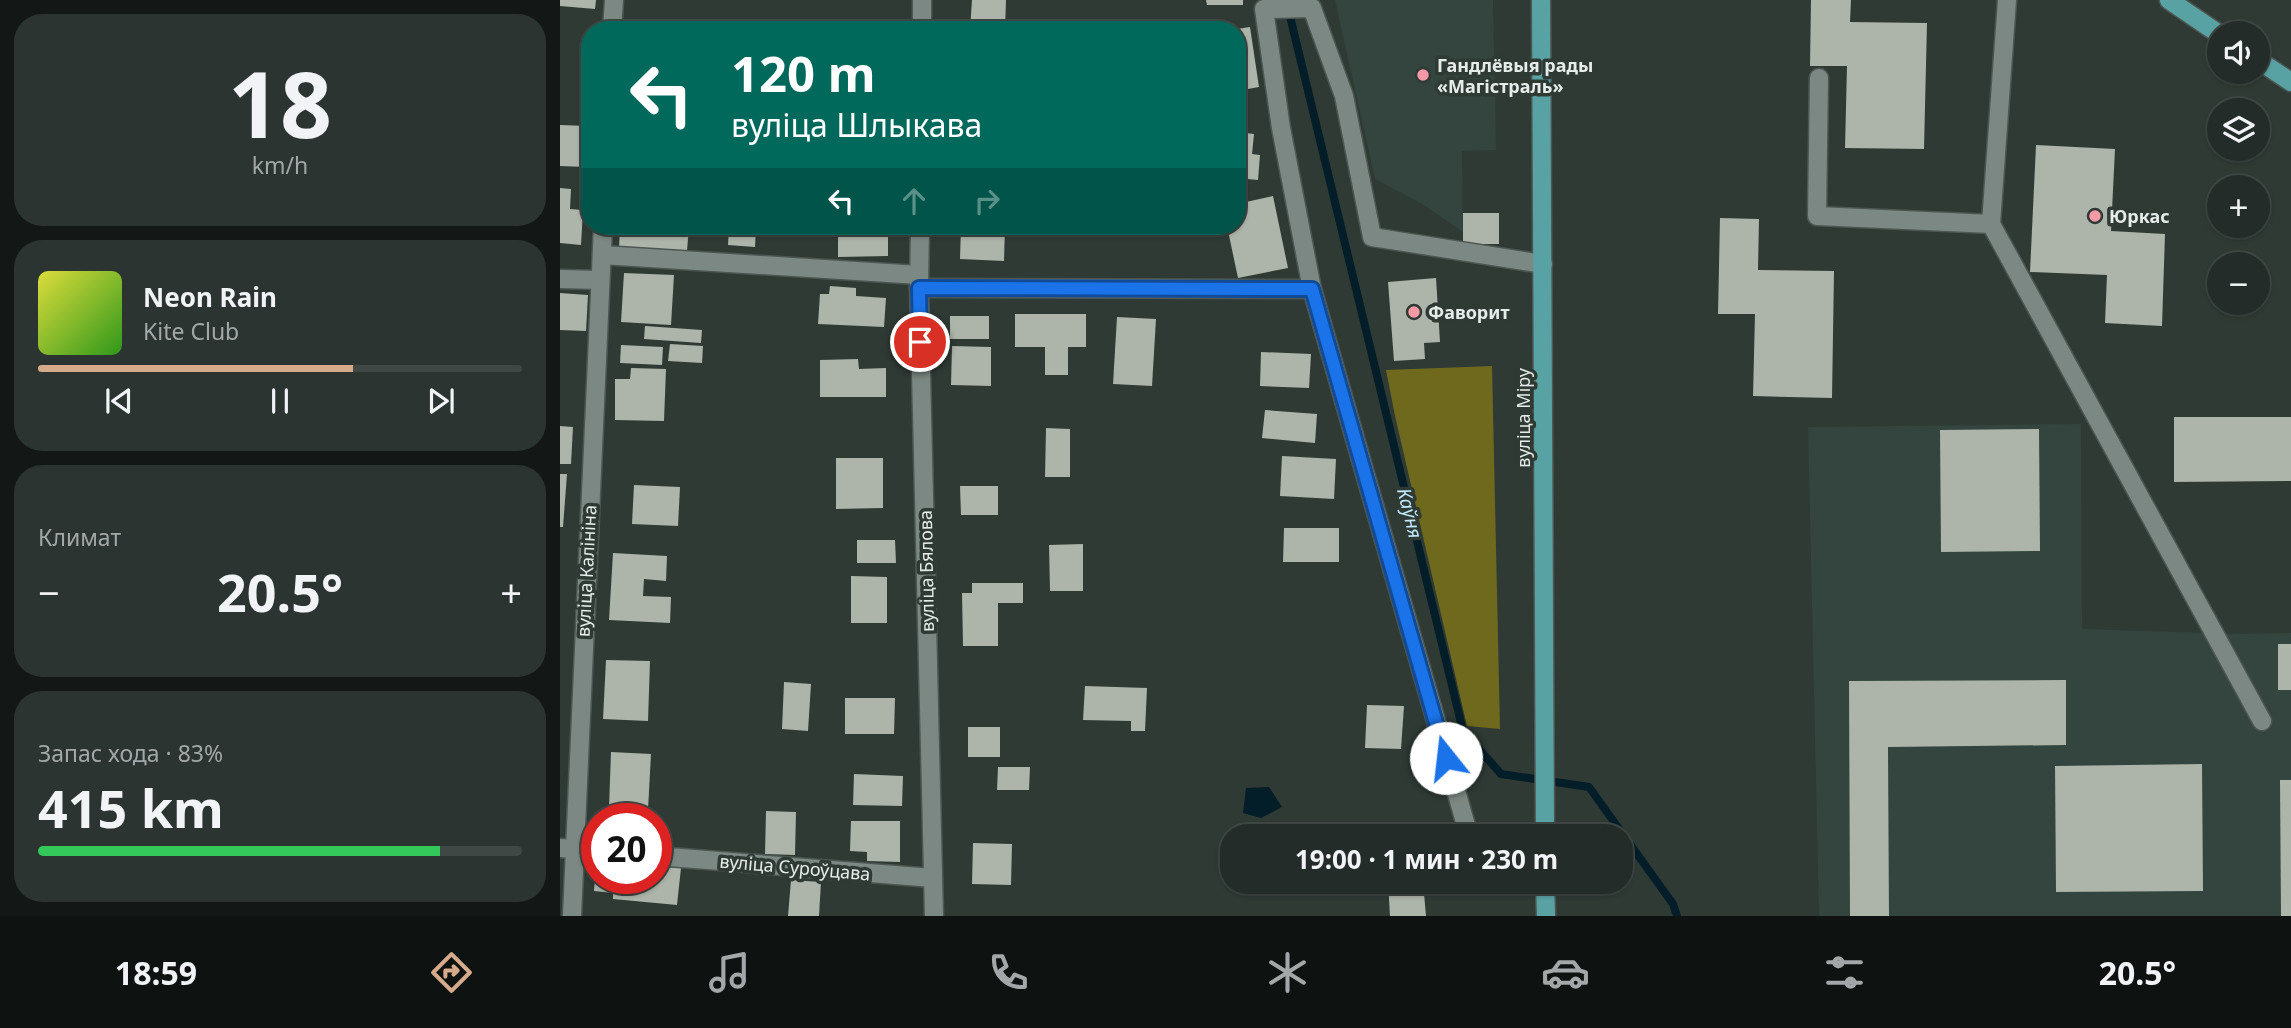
<!DOCTYPE html>
<html lang="ru">
<meta charset="utf-8">
<style>
:root{--surface:#232c28;--page:#2b3430;--text:#f1f3f6;--muted:#a3a7a8;--line:#404845;--accent:#d6ab8b}
body{margin:0;font-family:"Noto Sans",sans-serif;background:var(--page);color:var(--text);height:100vh;display:flex;flex-direction:column;font-size:26px;white-space:nowrap}
*{box-sizing:border-box;margin:0}
p{font-size:23px;color:var(--muted)}
.icon{flex:none;width:38px;height:38px;fill:none;stroke:currentColor;stroke-width:2;stroke-linecap:round;stroke-linejoin:round}
.map{position:relative;flex:1;overflow:hidden}
.sheet{display:flex;flex-direction:column;gap:14px;padding:14px;background:#131816;width:560px}
.sheet>*{flex:none}
.guide{position:absolute;left:21px;top:21px;width:665px;height:214px;border-radius:28px;box-shadow:0 2px 5px #0004,0 0 0 2px var(--line);background:#00695c;color:#fff;overflow:hidden}
.controls{position:absolute;left:1647px;top:21px;display:grid;gap:14px}
.controls a{display:grid;place-items:center;width:63px;height:63px;border-radius:50%;background:var(--surface);box-shadow:0 2px 5px #0004,0 0 0 2px var(--line);font-size:35px}
.speed{position:absolute;left:21px;top:803px;display:flex;gap:14px;font-size:35px;font-weight:700;text-align:center}
.speed>*{display:grid;place-content:center;width:91px;height:91px;border-radius:50%;background:var(--surface);box-shadow:0 2px 5px #0004,0 0 0 2px var(--line);line-height:1}
.speed .limit{border:10px solid #d22;background:#fff;color:#111}
.pin{position:absolute;display:grid;place-items:center;width:60px;height:60px;color:#fff;margin:-30px;border:4px solid #fff;border-radius:50%;box-shadow:0 2px 7px #0007}
.me{position:absolute;width:77px;margin:-38px;rotate:344deg;stroke-linejoin:round;filter:drop-shadow(0 0 5px #0008)}
.turn{display:flex;align-items:center;gap:24px;height:147px;padding:0 35px;font-size:32px}
.turn .icon{width:91px;height:91px;stroke-width:2.5}
.turn b{display:block;font-size:49px;line-height:60px}
.lanes{display:flex;align-items:center;height:66px;padding:0 35px;background:#0003;justify-content:center;gap:35px;direction:ltr}
.lanes .off{opacity:.35}
.big{font-size:52px;font-weight:700;line-height:1.1}
.sheet .widget{flex:1;display:flex;flex-direction:column;justify-content:center;gap:10px;min-width:0;padding:0 24px;border-radius:28px;background:var(--page)}
.sheet .dial{align-items:center;gap:0}
.dial b{font-size:91px;line-height:1}
.song{display:flex;align-items:center;gap:21px}
.cover{width:84px;height:84px;border-radius:10px;background:linear-gradient(135deg,hsl(60 70% 55%),hsl(110 70% 35%))}
.played{height:7px;border-radius:4px;background:linear-gradient(90deg,var(--accent) 65%,var(--line) 65%)}
.keys{display:flex;justify-content:space-around;direction:ltr}
.heat{display:flex;justify-content:space-between;align-items:center;font-size:38px;direction:ltr}
.charge{height:10px;border-radius:5px;background:linear-gradient(90deg,#34c759 83%,var(--line) 0)}
.trip{position:absolute;left:660px;top:824px;width:413px;height:70px;border-radius:28px;background:var(--surface);box-shadow:0 2px 5px #0004,0 0 0 2px var(--line);font-weight:700;line-height:70px;text-align:center}
.menu{display:flex;height:112px;justify-content:space-around;align-items:center;background:#0e1210;color:var(--muted)}
.menu .icon{width:49px;height:49px}
.menu .selected{color:var(--accent)}
.menu b{font-size:32px;color:var(--text)}
main{display:flex;flex:1;min-height:0}
.map>svg:first-child{display:block}
.built{fill:#33453e}
.forest{fill:#6f691d}
.water{fill:#041e29}
.lines{fill:none;stroke-linecap:round;stroke-linejoin:round}
.stream{stroke:#041e29;stroke-width:8}
.building{fill:#adb4a9}
.minor-casing{stroke:#4d5652;stroke-width:21}
.major-casing{stroke:#4d5652;stroke-width:21}
.minor{stroke:#7c8883;stroke-width:18}
.major{stroke:#59a2a3;stroke-width:18}
.route-casing{stroke:#114b97;stroke-width:18}
.route{stroke:#1a73e8;stroke-width:12}
.poi-dot{fill:#f49aa6;stroke:#2f3a35;stroke-width:2.5}
.labels{text-anchor:middle;dominant-baseline:central;stroke-width:7;stroke-linejoin:round;paint-order:stroke}
.poi-label{font-size:18px;font-weight:bold;fill:#e5ece9;stroke:#2f3a35;text-anchor:start}
.street-label{font-size:18px;fill:#e5ece9;stroke:#2f3a35}
.water-label{font-size:19px;font-style:italic;fill:#c0e9fd;stroke:#2f3a35}
</style>
<main>
<section class="sheet">
<div class="widget dial"><b>18</b><p>km/h</p></div>
<div class="widget">
<div class="song"><i class="cover"></i><div><b>Neon Rain</b><p>Kite Club</p></div></div>
<div class="played"></div>
<div class="keys"><svg class="icon" aria-label="previous" viewBox="0 0 24 24"><path d="M18 5L8 12l10 7zM5 5v14"/></svg><svg class="icon" aria-label="pause" viewBox="0 0 24 24"><path d="M8 5v14M16 5v14"/></svg><svg class="icon" aria-label="next" viewBox="0 0 24 24"><path d="M6 5l10 7-10 7zM19 5v14"/></svg></div>
</div>
<div class="widget"><p>Климат</p>
<div class="heat"><a>−</a><b class="big">20.5°</b><a>+</a></div>
</div>
<div class="widget"><p>Запас хода · 83%</p><b class="big">415 km</b><div class="charge"></div></div>
</section>
<div class="map">
<svg width="1731" height="916" viewBox="0 0 1731 916">
<rect width="100%" height="100%" fill="#2f3a35"/>
<g class="built">
<polygon points="775,0 933,0 936,150 902,151 903,232 864,205 815,179"/>
<polygon points="1521,424 1522,629 1677,634 1731,633 1731,916 1259,916 1248,427"/>
</g>
<polygon class="forest" points="932,366 940,729 907,726 835,416 826,370"/>
<polygon class="water" points="709,787 722,807 701,818 683,813 686,788"/>
<g class="lines">
<polyline class="stream" points="728,8 903,731 941,774 1029,787 1113,904 1117,916"/>
</g>
<g class="building">
<polygon points="0,0 36,0 35,9 0,6"/>
<polygon points="412,0 446,0 445,30 410,30"/>
<polygon points="646,0 683,0 683,5 647,5"/>
<polygon points="1251,0 1291,0 1290,22 1367,23 1364,149 1285,148 1287,66 1250,66"/>
<polygon points="690,27 699,87 677,91 677,29"/>
<polygon points="0,125 28,126 26,167 0,166"/>
<polygon points="677,132 694,134 692,154 700,155 698,180 677,178"/>
<polygon points="1476,145 1555,149 1551,231 1605,234 1602,326 1545,323 1547,275 1470,272"/>
<polygon points="0,188 11,189 10,209 23,210 21,245 0,243"/>
<polygon points="713,196 728,268 678,278 667,226 677,226 677,204"/>
<rect x="903" y="213" width="36" height="31"/>
<polygon points="1160,218 1199,219 1198,270 1274,271 1272,398 1193,396 1195,314 1158,314"/>
<polygon points="60,226 129,226 127,251 59,248"/>
<polygon points="169,226 196,226 195,247 168,245"/>
<polygon points="248,226 328,226 328,256 278,257 278,235 248,235"/>
<polygon points="401,226 445,226 444,261 400,259"/>
<polygon points="64,273 114,275 111,325 61,322"/>
<polygon points="876,278 880,342 864,343 865,359 834,361 828,282"/>
<polygon points="270,286 296,288 296,296 326,298 324,327 258,324 260,294 269,294"/>
<polygon points="0,293 28,295 26,331 0,330"/>
<polygon points="455,314 526,314 526,347 508,347 508,375 485,375 485,347 455,347"/>
<rect x="390" y="316" width="39" height="23"/>
<polygon points="557,317 596,319 592,386 553,384"/>
<polygon points="85,326 142,330 141,343 84,339"/>
<polygon points="110,344 143,346 142,363 108,361"/>
<polygon points="61,345 103,347 102,365 60,363"/>
<polygon points="392,346 431,347 431,386 391,385"/>
<polygon points="701,352 751,354 749,388 700,386"/>
<polygon points="298,359 299,369 326,368 326,397 260,397 260,360"/>
<polygon points="71,368 106,369 104,421 55,420 55,379 70,379"/>
<polygon points="705,410 757,414 755,443 702,438"/>
<polygon points="1614,417 1731,417 1731,481 1614,482"/>
<polygon points="0,426 13,427 11,464 0,464"/>
<polygon points="486,428 510,429 510,477 485,477"/>
<polygon points="1479,429 1480,551 1381,552 1380,430"/>
<polygon points="722,456 776,459 774,499 720,496"/>
<polygon points="276,458 323,458 323,508 276,509"/>
<polygon points="0,474 7,474 3,527 0,527"/>
<polygon points="74,485 120,487 118,526 72,524"/>
<polygon points="400,486 438,486 438,515 401,515"/>
<polygon points="724,528 779,528 779,562 723,562"/>
<polygon points="297,540 335,540 336,563 297,563"/>
<polygon points="523,544 523,591 490,591 489,545"/>
<polygon points="53,553 107,556 106,581 84,579 83,596 111,597 110,623 49,620"/>
<polygon points="291,576 327,577 327,623 291,623"/>
<polygon points="412,583 463,583 463,603 438,603 438,646 403,646 402,593 412,593"/>
<rect x="1718" y="644" width="13" height="46"/>
<polygon points="46,660 90,661 88,721 43,719"/>
<polygon points="1506,680 1506,745 1328,747 1329,916 1290,916 1289,681"/>
<polygon points="224,682 251,684 248,731 222,729"/>
<polygon points="525,686 587,688 585,731 571,731 571,721 523,720"/>
<polygon points="285,698 335,698 334,734 285,734"/>
<polygon points="807,705 844,706 841,749 805,748"/>
<rect x="408" y="727" width="32" height="30"/>
<polygon points="51,752 91,754 88,810 49,808"/>
<polygon points="1642,764 1643,891 1496,892 1495,766"/>
<polygon points="438,767 470,767 469,790 437,790"/>
<polygon points="294,774 343,776 342,806 293,805"/>
<polygon points="1720,780 1731,780 1731,916 1721,916"/>
<polygon points="206,811 236,812 235,855 205,854"/>
<polygon points="291,821 340,821 340,862 307,861 307,852 290,851"/>
<polygon points="413,843 452,844 451,885 412,884"/>
<polygon points="96,866 121,868 117,905 53,899 53,893 34,891 35,878 96,878"/>
<polygon points="231,880 261,882 259,916 228,916"/>
<polygon points="828,882 863,882 866,916 830,916"/>
</g>
<g class="lines">
<g class="minor-casing">
<g id="minor">
<polyline points="1447,0 1431,224 1702,721"/>
<polyline points="52,30 54,0"/>
<polyline points="362,30 362,0"/>
<polyline points="1259,78 1257,216 1431,224"/>
<polyline points="360,226 359,288 374,916"/>
<polyline points="42,255 359,275"/>
<polyline points="0,279 40,280"/>
<polyline points="359,288 752,289"/>
<polyline points="909,836 752,289 721,128 704,9 752,8 784,96 812,237 983,264"/>
<polyline points="0,848 37,851"/>
<polyline points="96,856 373,878"/>
<polyline points="12,916 43,226"/>
</g>
</g>
<g class="major-casing">
<g id="major">
<polyline points="981,0 985,836"/>
<polyline points="1609,0 1659,34"/>
<polyline points="1698,60 1731,82"/>
<polyline points="985,882 986,916"/>
</g>
</g>
<use href="#minor" class="minor"/>
<use href="#major" class="major"/>
</g>
<g class="lines">
<g class="route-casing">
<polyline id="route" points="360,342 359,288 752,289 886,758"/>
</g>
<use href="#route" class="route"/>
</g>
<g class="poi-dot">
<circle cx="863" cy="75" r="7"/>
<circle cx="1535" cy="216" r="7"/>
<circle cx="854" cy="312" r="7"/>
</g>
<g class="labels">
<g class="poi-label">
<text x="877" y="65">Гандлёвыя рады<tspan x="877" dy="21">«Магістраль»</tspan></text>
<text x="1549" y="216">Юркас</text>
<text x="868" y="312">Фаворит</text>
</g>
<g class="street-label">
<text transform="translate(963 418) rotate(-90)">вуліца Міру</text>
<text transform="translate(26 571) rotate(-87)">вуліца Калініна</text>
<text transform="translate(366 571) rotate(-91)">вуліца Бялова</text>
<text transform="translate(235 867) rotate(5)">вуліца Суроўцава</text>
</g>
<g class="water-label">
<text transform="translate(850 513) rotate(76)">Каўня</text>
</g>
</g>
</svg>
<div class="controls">
<a><svg class="icon" aria-label="sound" viewBox="0 0 24 24"><path d="M4 9h4l5-4v14l-5-4H4zM17 9q2 3 0 6"/></svg></a>
<a><svg class="icon" aria-label="layers" viewBox="0 0 24 24"><path d="M12 4l9 5-9 5-9-5zM3 14l9 5 9-5"/></svg></a>
<a>+</a>
<a>−</a>
</div>
<div class="speed"><div class="limit">20</div></div>
<div class="pin" style="left:360px;top:342px;background:#d93025"><svg class="icon" aria-label="arrive" viewBox="0 0 24 24"><path d="M6 21V4h12l-3 4 3 4H6"/></svg></div>
<svg class="me" style="left:886px;top:758px" viewBox="-20 -20 40 40"><circle r="19" fill="#fff"/><path d="M0-13L10 11 0 6-10 11z" fill="#1a73e8"/></svg>
<div class="trip">19:00 · 1 мин · 230 m</div>
<div class="guide">
<div class="turn"><svg class="icon" aria-label="left" viewBox="0 0 24 24"><path d="M17 20v-9H6M10 6l-5 5 5 5"/></svg><div><b>120 m</b>вуліца Шлыкава</div></div>
<div class="lanes"><svg class="icon" aria-label="left" viewBox="0 0 24 24"><path d="M17 20v-9H6M10 6l-5 5 5 5"/></svg><svg class="icon off" aria-label="ahead" viewBox="0 0 24 24"><path d="M12 20V5M6 11l6-6 6 6"/></svg><svg class="icon off" aria-label="right" viewBox="0 0 24 24"><path d="M7 20v-9h11M14 6l5 5-5 5"/></svg></div>
</div>
</div>
</main>
<nav class="menu">
<b>18:59</b>
<svg class="icon selected" aria-label="directions" viewBox="0 0 24 24"><path d="M12 3l9 9-9 9-9-9zM9 14v-3h6M13 9l2 2-2 2"/></svg>
<svg class="icon" aria-label="music" viewBox="0 0 24 24"><path d="M9 18V5l10-2v13"/><circle cx="6" cy="18" r="3"/><circle cx="16" cy="16" r="3"/></svg>
<svg class="icon" aria-label="phone" viewBox="0 0 24 24"><path d="M5 4h4l2 5-3 2q2 4 5 5l2-3 5 2v4C11 20 4 13 5 4z"/></svg>
<svg class="icon" aria-label="climate" viewBox="0 0 24 24"><path d="M12 3v18M4 7l16 10M4 17L20 7"/></svg>
<svg class="icon" aria-label="car" viewBox="0 0 24 24"><path d="M5 17H2v-5l4-1 3-4h7l3 4 3 1v5h-3M9 17h6M6 11h13"/><circle cx="7" cy="17" r="2"/><circle cx="17" cy="17" r="2"/></svg>
<svg class="icon" aria-label="filters" viewBox="0 0 24 24"><path d="M4 7h16M4 17h16"/><circle cx="9" cy="7" r="2"/><circle cx="15" cy="17" r="2"/></svg>
<b>20.5°</b>
</nav>
